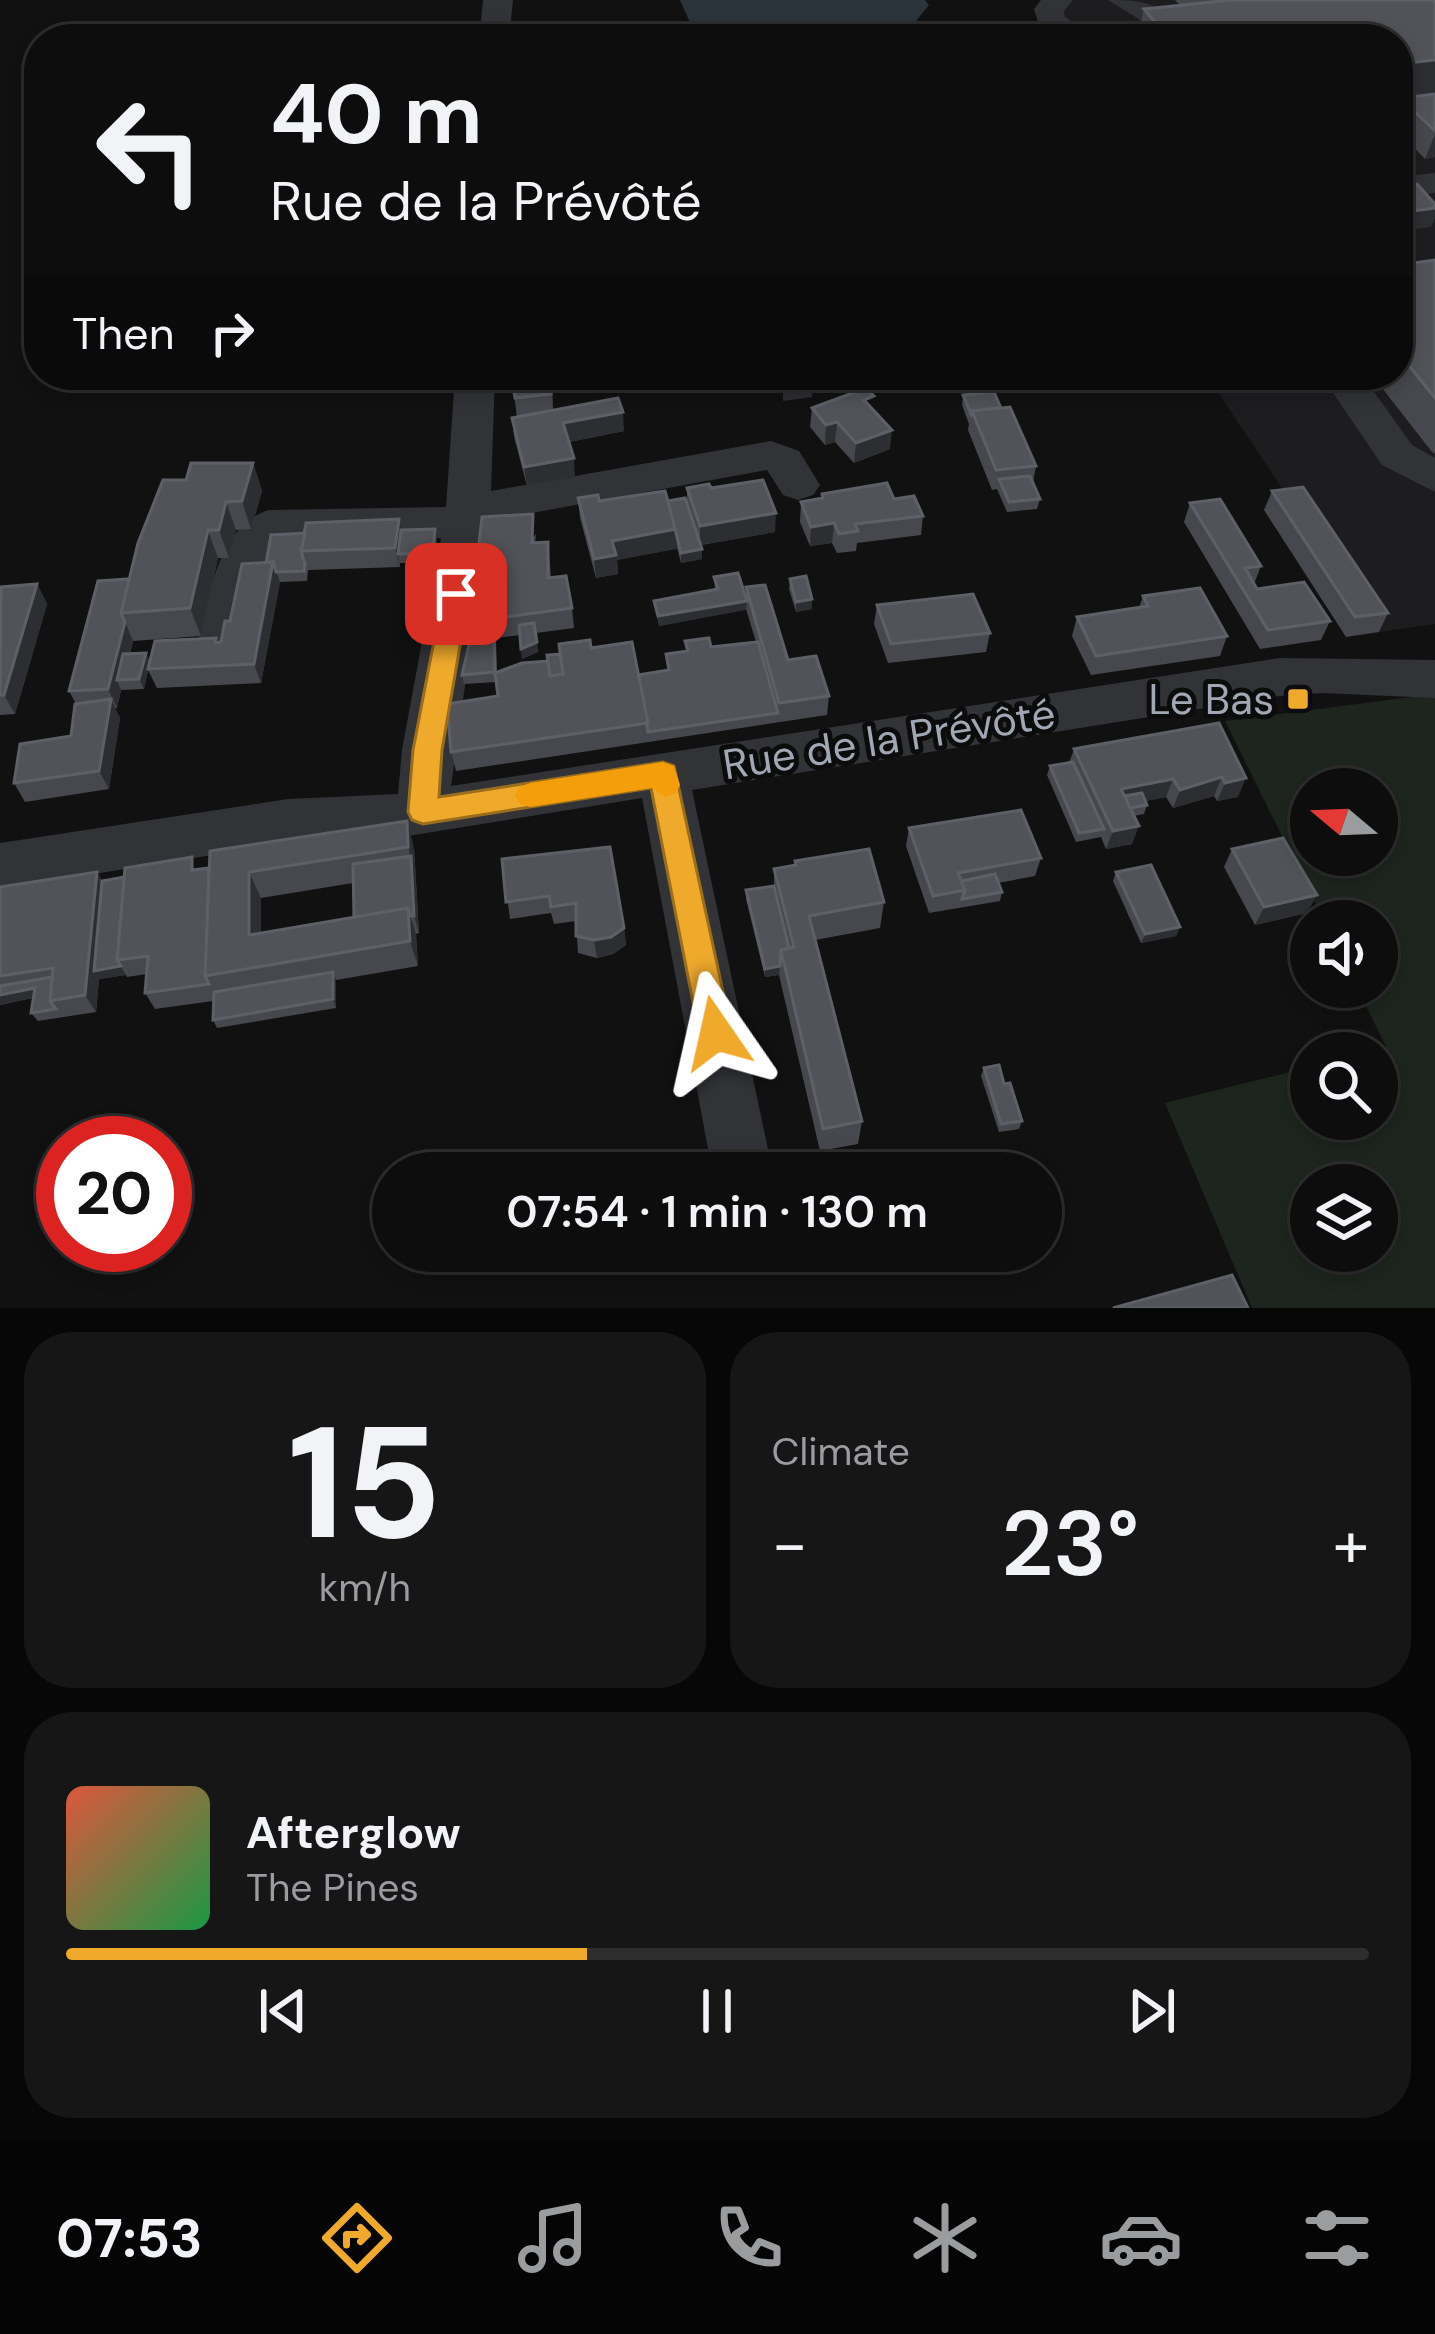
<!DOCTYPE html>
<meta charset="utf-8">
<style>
:root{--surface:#0d0d0e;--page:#161617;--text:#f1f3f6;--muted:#9a9c9e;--line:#2d2d2e;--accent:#efaa2c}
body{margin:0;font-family:"DM Sans",sans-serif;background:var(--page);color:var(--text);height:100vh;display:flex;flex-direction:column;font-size:45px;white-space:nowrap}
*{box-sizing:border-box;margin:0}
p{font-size:39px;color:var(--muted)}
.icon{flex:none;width:66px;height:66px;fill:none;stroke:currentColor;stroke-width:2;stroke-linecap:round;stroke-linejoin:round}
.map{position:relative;height:1308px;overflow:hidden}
.side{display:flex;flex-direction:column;gap:24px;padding:24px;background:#070708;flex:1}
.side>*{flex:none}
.top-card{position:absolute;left:24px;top:24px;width:1389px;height:366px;border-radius:48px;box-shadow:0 6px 18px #0003,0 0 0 3px var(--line);background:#0d0d0e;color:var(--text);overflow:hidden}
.needle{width:78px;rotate:289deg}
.fabs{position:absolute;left:1290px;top:768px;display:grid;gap:24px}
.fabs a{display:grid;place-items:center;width:108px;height:108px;border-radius:50%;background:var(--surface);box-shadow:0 6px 18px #0003,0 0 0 3px var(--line);font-size:60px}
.speed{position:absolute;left:36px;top:1116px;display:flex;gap:24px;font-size:60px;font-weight:700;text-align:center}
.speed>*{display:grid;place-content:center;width:156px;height:156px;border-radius:50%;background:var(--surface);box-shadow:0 6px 18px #0003,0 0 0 3px var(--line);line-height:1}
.speed .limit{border:18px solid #d22;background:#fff;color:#111}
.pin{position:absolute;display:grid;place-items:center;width:102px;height:102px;color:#fff;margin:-51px;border-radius:24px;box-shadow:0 6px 18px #0006}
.me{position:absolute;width:132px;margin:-66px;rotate:349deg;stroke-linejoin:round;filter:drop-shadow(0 0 9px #0008)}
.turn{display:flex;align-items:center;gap:42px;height:252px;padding:0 48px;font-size:54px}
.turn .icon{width:156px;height:156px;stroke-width:2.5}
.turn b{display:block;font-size:84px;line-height:102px}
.then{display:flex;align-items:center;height:114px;padding:0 48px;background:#0003;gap:24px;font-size:45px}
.big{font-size:90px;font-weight:600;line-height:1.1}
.side .card{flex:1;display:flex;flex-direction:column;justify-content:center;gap:18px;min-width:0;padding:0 42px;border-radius:48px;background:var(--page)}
.side .dial{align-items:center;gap:0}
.dial b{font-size:156px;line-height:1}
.song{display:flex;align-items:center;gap:36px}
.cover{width:144px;height:144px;border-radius:18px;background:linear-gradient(135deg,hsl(10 70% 55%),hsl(140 70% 35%))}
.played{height:12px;border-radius:6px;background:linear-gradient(90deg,var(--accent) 40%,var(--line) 40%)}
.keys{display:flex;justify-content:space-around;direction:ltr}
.heat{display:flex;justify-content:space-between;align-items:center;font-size:66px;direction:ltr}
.side .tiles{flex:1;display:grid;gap:24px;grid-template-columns:1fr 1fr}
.card:last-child{grid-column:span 2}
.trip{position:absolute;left:372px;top:1152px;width:690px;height:120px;border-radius:60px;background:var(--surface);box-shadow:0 6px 18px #0003,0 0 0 3px var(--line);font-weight:600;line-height:120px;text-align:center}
.tabs{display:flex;height:192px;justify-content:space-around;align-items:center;background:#050506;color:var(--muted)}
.tabs .icon{width:84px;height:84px}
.tabs .on{color:var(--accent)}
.tabs b{font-size:54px;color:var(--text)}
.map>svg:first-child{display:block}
.built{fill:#1d1d1f}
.green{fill:#1d251e;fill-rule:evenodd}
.water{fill:#2b343a}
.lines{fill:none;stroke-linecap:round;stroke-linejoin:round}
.minor{fill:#323337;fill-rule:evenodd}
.wall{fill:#47484d;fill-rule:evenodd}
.shaded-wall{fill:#2d2e31}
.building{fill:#515358;stroke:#5d6066;stroke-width:3}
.route{fill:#efaa2c;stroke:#9b6e1d;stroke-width:3}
.slow{fill:#f59e0b}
.poi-dot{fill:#efaa2c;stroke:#0c0c0d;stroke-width:4.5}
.labels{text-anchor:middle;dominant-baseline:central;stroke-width:10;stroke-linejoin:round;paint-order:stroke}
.poi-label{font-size:42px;fill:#a2a8b3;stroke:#0c0c0d;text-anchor:end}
.street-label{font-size:42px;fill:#a2a8b3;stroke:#0c0c0d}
</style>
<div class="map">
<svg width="1435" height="1308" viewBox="0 0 1435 1308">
<rect width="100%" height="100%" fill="#111112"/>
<polygon class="built" points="1050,0 1435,0 1435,624 1379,632 1206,375 1398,375 1398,39 1081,39"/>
<path class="green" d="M1435,694V1308H1252L1165,1103L1311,1067V1119H1377V1053H1365L1386,1047L1357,987H1377V921H1324L1225,721ZM1311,789H1377V855H1311ZM1311,1185H1377V1251H1311Z"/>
<polygon class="water" points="680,0 925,0 929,5 916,21 705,39 696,36"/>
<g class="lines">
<g class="minor">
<polygon points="483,0 513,0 509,39 479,39"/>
<polygon points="1041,0 1073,0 1064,11 1065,17 1102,39 1062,39 1040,28 1034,9"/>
<path d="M1108,0C1144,0 1159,2 1180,32L1176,38H1154L1142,21Z"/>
<polygon points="1435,173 1435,193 1398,197 1398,177"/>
<path d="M455,375H495L491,491L771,441L799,451L820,485L813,495L798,500L783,495L767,470L488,521L451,786L1280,658L1435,660V698L1322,693L1280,696L692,790L773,1173L712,1170L642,798L389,839L288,843L0,889V843L288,799L398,794L402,750L441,538L282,541L261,569L240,650L223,655L206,650L199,637C210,593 219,525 269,510L446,507Z"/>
<polygon points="1321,375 1362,375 1412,445 1435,458 1435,492 1382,465"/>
</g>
</g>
<g class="wall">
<polygon points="1175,0 1435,0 1435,93 1398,97 1398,39 1137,39 1144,9 1180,5"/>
<polygon points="1435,94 1435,157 1425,159 1398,131 1398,107 1401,98"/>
<polygon points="1435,260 1435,454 1432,452 1372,375 1398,375 1398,265"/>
<polygon points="501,375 560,375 552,376 553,410 624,431 569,442 575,478 527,486 514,437 512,418 517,417 512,380 502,382"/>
<polygon points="671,375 740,375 739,385 684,392 681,381 673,382"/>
<polygon points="963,395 1001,408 1036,466 1033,483 1040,499 1037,509 1007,512 997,489 992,490 968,430 969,424 962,405"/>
<polygon points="812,408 873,409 890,449 854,463 835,442 825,445 810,427"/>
<polygon points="253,463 262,491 251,529 236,530 229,558 218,558 201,636 133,641 130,654 146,653 150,662 221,642 230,621 266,563 271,535 401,530 437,539 435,563 400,563 400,567 308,570 307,581 280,582 261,683 157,688 148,670 144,689 121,690 117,708 115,708 120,718 109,789 25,802 14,783 71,736 76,704 69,691 129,579 186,480"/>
<polygon points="687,488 711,488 775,532 701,545 702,559 681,563 677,548 617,560 618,574 596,578 580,518 578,498 599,501 668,501 687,503"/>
<polygon points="1272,491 1388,613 1379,632 1346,637 1264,510"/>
<polygon points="822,494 894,499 923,516 921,535 857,543 856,551 837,553 832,543 810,546 800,522 801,502 821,498"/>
<polygon points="1190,503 1261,566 1254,584 1257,589 1330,621 1321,640 1260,649 1184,522"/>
<polygon points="536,534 535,543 548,542 551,577 572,608 574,628 536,633 538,652 522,659 520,635 496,638 497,672 547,661 591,648 638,675 668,670 666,654 686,651 685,641 711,647 756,642 746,609 659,626 654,601 715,590 714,577 746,598 746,587 788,660 829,696 827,715 456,771 451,752 498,696 496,682 464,684 462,675 472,632 470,622"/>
<polygon points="790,579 812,609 796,612 789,589"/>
<polygon points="37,584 47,604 15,714 0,715 0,588"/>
<polygon points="1143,596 1227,636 1220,656 1091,675 1072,636 1077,617 1139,608"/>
<polygon points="877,605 990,633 986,652 888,663 874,624"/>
<polygon points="1219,723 1238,797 1217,801 1214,796 1173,808 1166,797 1145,801 1147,805 1144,814 1134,816 1132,844 1106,849 1101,837 1076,842 1047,775 1050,766 1069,763 1074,749"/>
<polygon points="909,828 1041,858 1035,876 998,883 1002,892 1000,901 929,913 906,846"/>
<path d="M414,848L419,933L416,934L418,966L336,980V1008L217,1028L213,1020V1001L155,1009L145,993L147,974L127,977L126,975L99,979L96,1012L38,1021L31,1013L33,998L0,1005V887L97,872L102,881L209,868L210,851ZM353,883L354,917L261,933V898Z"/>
<polygon points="1232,849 1307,913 1255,925 1224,867"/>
<polygon points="502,859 624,928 626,945 613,954 597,958 578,953 576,921 554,924 551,913 510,919"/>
<polygon points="795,861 884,902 880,928 815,940 862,1121 858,1144 820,1151 779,975 765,977 746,899 746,890 774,886 774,869 794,866"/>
<polygon points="1116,872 1180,927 1176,936 1141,943 1113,881"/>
<polygon points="984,1068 1004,1084 1022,1121 1019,1129 999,1132 981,1076"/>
</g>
<g class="shaded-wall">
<polygon points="1435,60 1435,93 1398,97 1398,64"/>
<polygon points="1435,134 1435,157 1425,159"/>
<polygon points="1435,208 1435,218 1431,227 1398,231 1398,213"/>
<polygon points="813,387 812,397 783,401 783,391"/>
<polygon points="623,412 624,431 565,443 563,423"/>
<polygon points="837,422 835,442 825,445 826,425"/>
<polygon points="892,430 890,449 854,463 856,443"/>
<polygon points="574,458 575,478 527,486 524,467"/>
<polygon points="253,463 262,491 251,529 242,501"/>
<polygon points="226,502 236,530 229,558 219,530"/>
<polygon points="776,513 775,532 700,545 700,526"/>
<polygon points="399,519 403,538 398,554 400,567 395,548"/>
<polygon points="834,523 832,543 810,546 811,527"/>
<polygon points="435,529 437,539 435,563 433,553"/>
<polygon points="676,529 677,549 617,560 618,574 596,578 594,559 612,541"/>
<polygon points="208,530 218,558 201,636 190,608"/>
<polygon points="702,549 702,559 681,563 681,553"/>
<polygon points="273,562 280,582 261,683 254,664"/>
<polygon points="37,584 47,604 15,714 4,695"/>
<polygon points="812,599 812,609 796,612 796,602"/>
<polygon points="747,601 746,610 659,626 658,616"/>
<polygon points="125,622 133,641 124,680 117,680 121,690 117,708 108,689"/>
<polygon points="537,642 538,652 522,659 521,649"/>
<polygon points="146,653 150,663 144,689 139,679"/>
<polygon points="111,699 120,718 109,789 99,771"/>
<polygon points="1222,777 1214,796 1173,808 1180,790"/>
<polygon points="1246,778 1238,797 1217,801 1225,783"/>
<polygon points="1173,779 1166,797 1122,806 1121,789"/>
<polygon points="407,821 414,848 419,933 414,916"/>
<polygon points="1139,826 1132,844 1106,849 1113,831"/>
<polygon points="97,872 107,890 100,970 121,966 126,975 99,979 96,1012 85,995"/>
<polygon points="249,872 261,898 261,950 249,935"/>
<polygon points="1317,895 1307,913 1255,925 1264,907"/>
<polygon points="408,908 416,934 418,966 410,941"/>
<polygon points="1180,927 1176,936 1141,943 1145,934"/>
<polygon points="624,928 626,945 613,954 597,958 594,940"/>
<polygon points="780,966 779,975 765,977 765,969"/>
<polygon points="333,972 336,980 336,1008 333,999"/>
<polygon points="35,988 41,996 0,1005 0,995"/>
</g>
<g class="building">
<polygon points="1232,0 1435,0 1435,60 1398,64 1398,39 1169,39 1144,9"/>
<polygon points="1435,94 1435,131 1401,98"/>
<polygon points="1417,184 1435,204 1435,208 1398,213 1398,187"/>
<polygon points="1435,260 1435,398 1398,352 1398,265"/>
<polygon points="511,375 551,375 551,394 515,398"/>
<polygon points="810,378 813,387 783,391 779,382"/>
<polygon points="866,388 874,396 864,400 892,430 856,443 837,422 826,425 812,408"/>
<polygon points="994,392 1001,408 972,411 971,414 963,395"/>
<polygon points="618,398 623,412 563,423 574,458 524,467 512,418"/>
<polygon points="1010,407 1036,466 996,470 972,411"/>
<polygon points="191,463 253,463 242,501 226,502 219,530 208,530 190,608 121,613 138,543 163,480 186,480"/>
<polygon points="1030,476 1040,499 1009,502 999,479"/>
<polygon points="763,480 776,513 700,526 687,488 709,484 711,488"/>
<polygon points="887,483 894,499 914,496 923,516 855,524 858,531 839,534 834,523 811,527 801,502 823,498 822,494"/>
<polygon points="1303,487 1388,613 1355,617 1272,491"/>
<polygon points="665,491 676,529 612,541 616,555 594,559 578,498 598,495 599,501"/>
<polygon points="685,498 702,549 681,553 668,501"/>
<polygon points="1220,499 1261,566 1245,568 1257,589 1304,582 1330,621 1268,630 1190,503"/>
<polygon points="533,514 532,543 548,542 548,578 566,576 572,608 470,622 482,517"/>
<polygon points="399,519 395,548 301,551 306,523"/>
<polygon points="435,529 433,553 398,554 401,530"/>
<polygon points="305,533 301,551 305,564 304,571 276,572 273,562 266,563 271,535"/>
<polygon points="273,562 254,664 148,669 155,641 216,638 215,643 221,642 225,621 230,621 242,564"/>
<polygon points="738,573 747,601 658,616 654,601 718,589 714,577"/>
<polygon points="806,576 812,599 796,602 790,579"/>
<polygon points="129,579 121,613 125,622 108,689 69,691 98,581"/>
<polygon points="37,584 4,695 0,695 1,587"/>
<polygon points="765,585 788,660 816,656 829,696 779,703 746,587"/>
<polygon points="1200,588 1227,636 1096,656 1077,617 1148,606 1143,596"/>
<polygon points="973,594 990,633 891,644 877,605"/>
<polygon points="534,623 537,642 521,649 519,625"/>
<polygon points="494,629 495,672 462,675 472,632"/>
<polygon points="709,638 711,647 758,642 778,713 648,732 638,675 669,670 666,654 688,651 685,641"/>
<polygon points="590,640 591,648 632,642 648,723 451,752 447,704 498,696 495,673 522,663 548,661 550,676 563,674 559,644"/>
<polygon points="146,653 139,679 117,680 123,654"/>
<polygon points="560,654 563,674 550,676 547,655"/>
<polygon points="111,699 99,771 14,783 20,744 71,736 75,704"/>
<polygon points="1219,723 1246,778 1225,783 1222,777 1180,790 1173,779 1121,789 1139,826 1113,831 1074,749"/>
<polygon points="1073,762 1104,829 1079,833 1050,766"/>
<polygon points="1142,793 1147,805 1130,808 1125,796"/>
<polygon points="1021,810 1041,858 958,873 965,890 933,896 909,828"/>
<polygon points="407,821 408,847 249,872 249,935 408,908 410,941 205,976 210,851"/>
<polygon points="1283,838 1317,895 1264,907 1232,849"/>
<polygon points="610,847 624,928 611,937 594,940 576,936 576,903 551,907 549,896 506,902 502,859"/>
<polygon points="869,849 884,902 809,916 862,1121 823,1129 781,950 794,947 774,869 796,865 795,861"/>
<polygon points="411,856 414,916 411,916 408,908 354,917 353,864"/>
<polygon points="192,857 192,870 209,868 205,976 209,984 145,993 148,956 117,960 125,868"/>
<polygon points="1151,865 1180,927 1145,934 1116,872"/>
<polygon points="97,872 85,995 50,1001 53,968 0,976 0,887"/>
<polygon points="995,874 1002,892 962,899 965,890 961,881"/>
<polygon points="124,877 117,960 121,966 94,971 102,881"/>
<polygon points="774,886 789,948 781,950 780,966 765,969 746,890"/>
<polygon points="333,972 333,999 213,1020 214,992"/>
<polygon points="52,977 50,1001 56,1009 31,1013 35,988 0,995 0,986"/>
<polygon points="999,1065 1004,1084 1010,1083 1022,1121 1001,1124 984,1068"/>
<polygon points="1232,1275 1248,1308 1113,1308"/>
</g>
<polygon class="route" points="456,584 469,594 442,750 439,797 663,762 674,766 732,1033 727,1044 716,1049 704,1044 699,1033 651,788 423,824 412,820 408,812 413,750 443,594"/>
<polygon class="slow" points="663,762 674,766 680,785 676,793 665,797 652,788 530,807 520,804 515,795 520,787 530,783"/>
<rect class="poi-dot" x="1286" y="687" width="24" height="24" rx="6"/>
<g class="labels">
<g class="poi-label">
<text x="1274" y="699">Le Bas</text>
</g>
<g class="street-label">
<text transform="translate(889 739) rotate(-9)">Rue de la Prévôté</text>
</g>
</g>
</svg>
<div class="fabs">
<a><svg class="needle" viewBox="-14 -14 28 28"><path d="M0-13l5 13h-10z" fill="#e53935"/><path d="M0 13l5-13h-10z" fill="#9a9c9e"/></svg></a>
<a><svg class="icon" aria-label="sound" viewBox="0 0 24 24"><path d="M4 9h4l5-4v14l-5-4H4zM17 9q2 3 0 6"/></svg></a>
<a><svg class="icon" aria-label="search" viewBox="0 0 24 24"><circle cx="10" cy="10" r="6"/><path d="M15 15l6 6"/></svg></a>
<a><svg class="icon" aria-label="layers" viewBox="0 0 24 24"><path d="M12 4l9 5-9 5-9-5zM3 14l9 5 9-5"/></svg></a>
</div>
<div class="speed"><div class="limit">20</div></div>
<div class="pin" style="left:456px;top:594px;background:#d93025"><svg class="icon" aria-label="arrive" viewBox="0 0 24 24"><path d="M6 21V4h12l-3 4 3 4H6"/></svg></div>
<svg class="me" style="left:716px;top:1033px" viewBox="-20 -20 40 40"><path d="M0-17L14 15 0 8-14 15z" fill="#efaa2c" stroke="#fff" stroke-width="4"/></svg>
<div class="trip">07:54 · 1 min · 130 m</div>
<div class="top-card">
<div class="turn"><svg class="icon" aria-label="left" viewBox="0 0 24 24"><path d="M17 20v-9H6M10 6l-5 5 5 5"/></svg><div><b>40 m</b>Rue de la Prévôté</div></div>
<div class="then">Then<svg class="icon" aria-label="right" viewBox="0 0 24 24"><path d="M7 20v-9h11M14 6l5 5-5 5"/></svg></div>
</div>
</div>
<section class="side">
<div class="tiles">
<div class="card dial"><b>15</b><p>km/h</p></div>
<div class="card"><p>Climate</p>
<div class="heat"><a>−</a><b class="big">23°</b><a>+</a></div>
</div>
<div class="card">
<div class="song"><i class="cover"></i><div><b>Afterglow</b><p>The Pines</p></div></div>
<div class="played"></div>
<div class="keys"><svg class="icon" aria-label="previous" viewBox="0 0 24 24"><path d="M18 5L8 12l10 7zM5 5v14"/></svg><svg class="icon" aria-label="pause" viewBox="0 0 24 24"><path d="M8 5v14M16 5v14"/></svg><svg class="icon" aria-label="next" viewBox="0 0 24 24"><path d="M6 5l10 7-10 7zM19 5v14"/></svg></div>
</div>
</div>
</section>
<nav class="tabs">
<b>07:53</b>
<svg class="icon on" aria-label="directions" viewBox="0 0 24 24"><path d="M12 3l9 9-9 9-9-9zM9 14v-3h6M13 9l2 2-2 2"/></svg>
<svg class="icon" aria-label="music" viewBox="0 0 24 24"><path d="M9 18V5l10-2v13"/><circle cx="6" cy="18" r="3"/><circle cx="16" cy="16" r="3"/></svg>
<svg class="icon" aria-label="phone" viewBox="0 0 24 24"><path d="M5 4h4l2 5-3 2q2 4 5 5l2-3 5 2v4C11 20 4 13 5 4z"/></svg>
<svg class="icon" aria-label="climate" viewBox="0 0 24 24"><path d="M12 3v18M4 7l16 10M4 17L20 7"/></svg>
<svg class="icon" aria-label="car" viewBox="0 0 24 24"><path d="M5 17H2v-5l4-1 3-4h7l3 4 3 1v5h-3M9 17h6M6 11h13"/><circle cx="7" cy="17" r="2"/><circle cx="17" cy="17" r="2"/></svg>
<svg class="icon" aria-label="filters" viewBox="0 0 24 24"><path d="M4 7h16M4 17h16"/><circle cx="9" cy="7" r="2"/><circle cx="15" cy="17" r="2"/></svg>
</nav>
